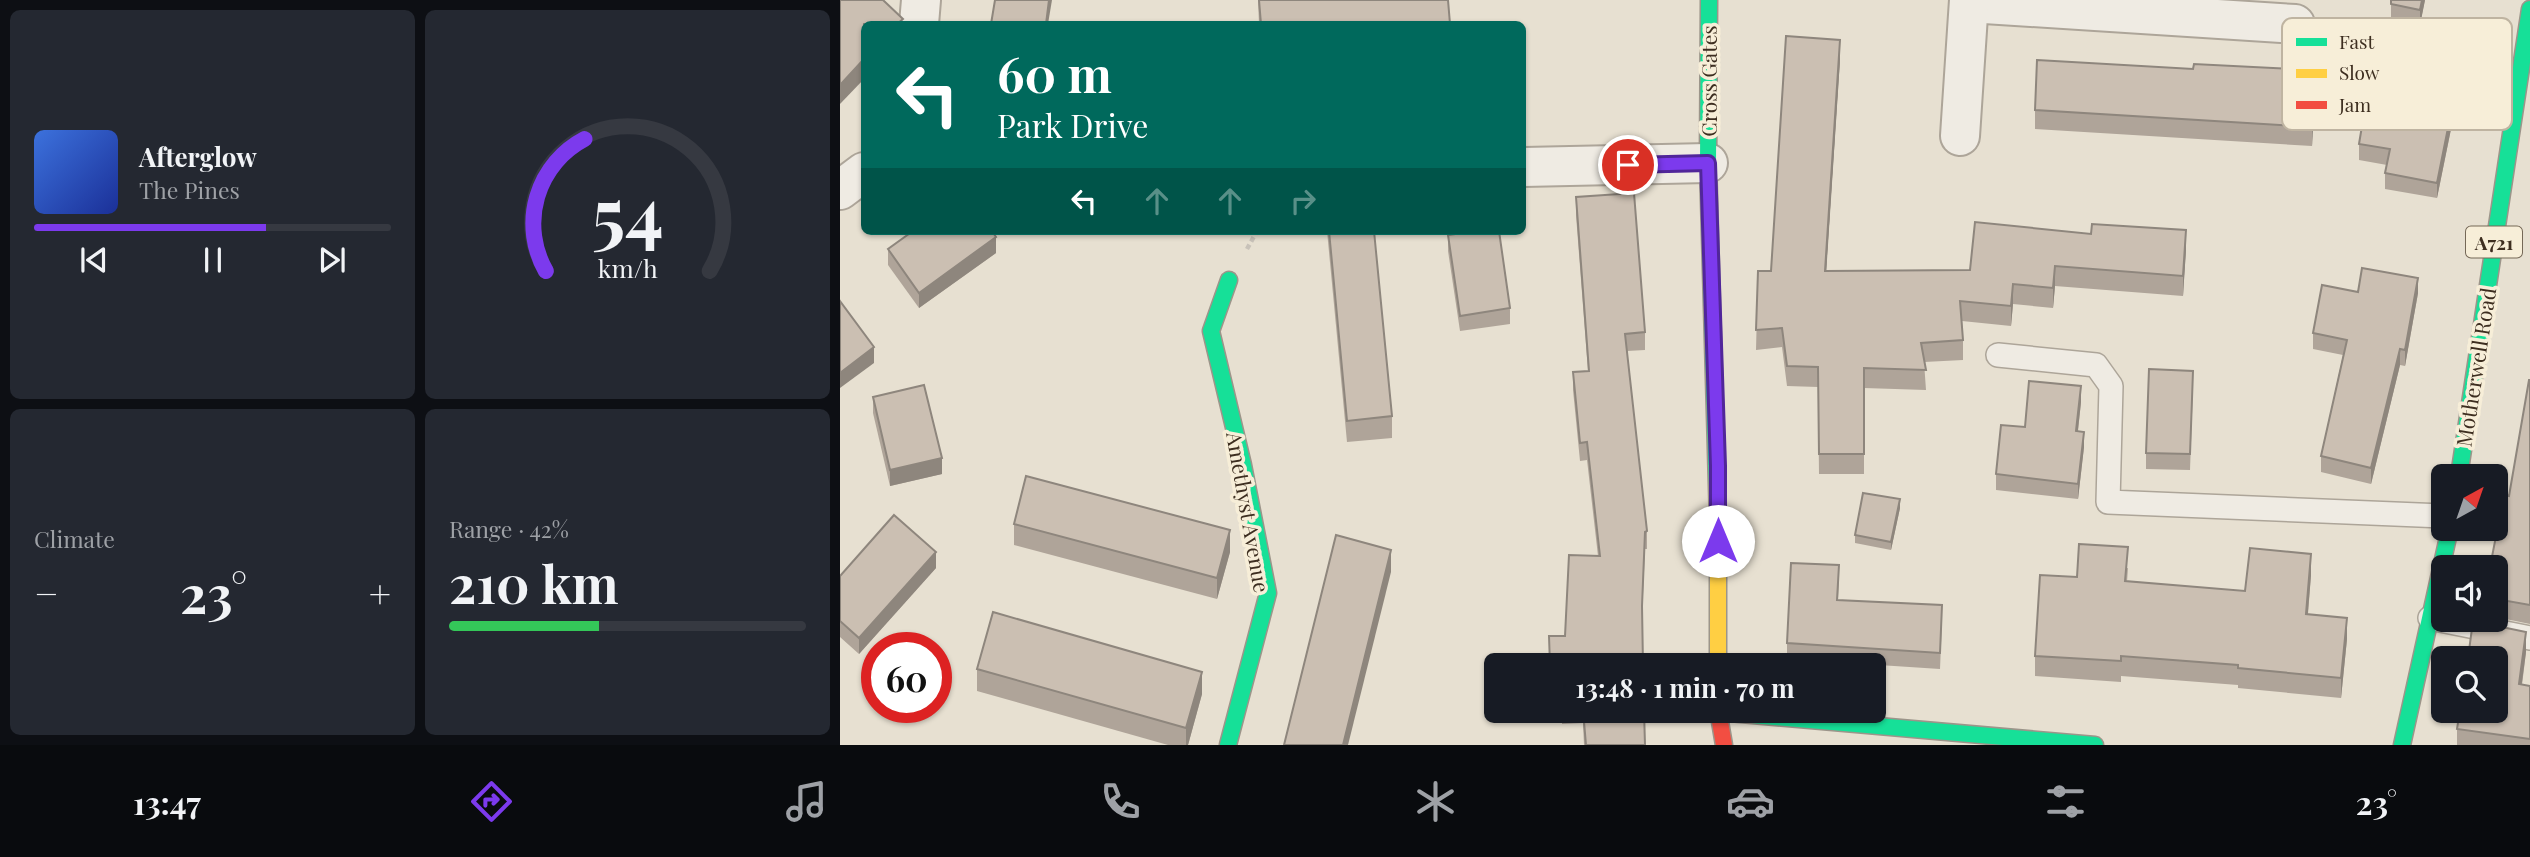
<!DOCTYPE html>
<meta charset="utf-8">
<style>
:root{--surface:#171b24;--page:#242831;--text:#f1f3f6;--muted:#9ea1a6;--line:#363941;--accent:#7c3aed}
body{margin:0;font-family:"Playfair Display",serif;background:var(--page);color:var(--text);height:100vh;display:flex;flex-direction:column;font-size:26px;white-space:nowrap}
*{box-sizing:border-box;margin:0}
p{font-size:23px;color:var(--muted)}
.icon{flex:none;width:38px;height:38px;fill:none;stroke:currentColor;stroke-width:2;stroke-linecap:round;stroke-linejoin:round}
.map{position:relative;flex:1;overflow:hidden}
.sheet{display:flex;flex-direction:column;gap:10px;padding:10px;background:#0d0f14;width:840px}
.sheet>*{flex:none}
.hud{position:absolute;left:21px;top:21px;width:665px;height:214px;border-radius:10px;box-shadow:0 2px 5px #0004;background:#00695c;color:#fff;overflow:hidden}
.needle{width:46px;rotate:40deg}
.tools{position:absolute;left:1591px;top:464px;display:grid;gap:14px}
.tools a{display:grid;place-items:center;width:77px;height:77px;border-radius:10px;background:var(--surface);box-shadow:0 2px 5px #0004;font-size:35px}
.speed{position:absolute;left:21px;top:632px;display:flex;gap:14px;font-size:35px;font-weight:700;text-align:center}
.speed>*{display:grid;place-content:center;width:91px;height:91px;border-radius:50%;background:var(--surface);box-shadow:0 2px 5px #0004;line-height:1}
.speed .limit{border:10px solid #d22;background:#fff;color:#111}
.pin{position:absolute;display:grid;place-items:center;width:60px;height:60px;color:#fff;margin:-30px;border:4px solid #fff;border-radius:50%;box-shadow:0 2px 7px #0007}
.me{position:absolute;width:77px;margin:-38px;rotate:0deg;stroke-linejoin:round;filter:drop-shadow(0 0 5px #0008)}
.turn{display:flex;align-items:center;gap:24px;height:147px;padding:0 21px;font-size:32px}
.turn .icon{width:91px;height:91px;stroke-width:2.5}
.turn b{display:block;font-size:49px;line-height:60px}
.lanes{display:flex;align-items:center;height:66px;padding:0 21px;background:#0003;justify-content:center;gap:35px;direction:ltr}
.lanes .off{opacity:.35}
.big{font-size:52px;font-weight:700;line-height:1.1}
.sheet .widget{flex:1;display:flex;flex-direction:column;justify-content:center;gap:10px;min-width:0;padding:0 24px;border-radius:10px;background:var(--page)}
.sheet .dial{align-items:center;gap:0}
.dial svg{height:182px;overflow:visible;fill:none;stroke:var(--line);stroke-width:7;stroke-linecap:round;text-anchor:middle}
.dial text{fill:var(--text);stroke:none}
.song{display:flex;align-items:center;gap:21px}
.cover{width:84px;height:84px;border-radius:10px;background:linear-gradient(135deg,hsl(220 70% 55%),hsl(230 70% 35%))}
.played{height:7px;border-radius:4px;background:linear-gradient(90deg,var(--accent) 65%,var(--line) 65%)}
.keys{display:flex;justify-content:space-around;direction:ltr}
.heat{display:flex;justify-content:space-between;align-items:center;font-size:38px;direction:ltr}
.charge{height:10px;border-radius:5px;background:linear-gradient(90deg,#34c759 42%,var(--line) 0)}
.sheet .tiles{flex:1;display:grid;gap:10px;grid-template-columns:repeat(2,1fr)}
.trip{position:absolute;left:644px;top:653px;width:402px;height:70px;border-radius:10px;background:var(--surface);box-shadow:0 2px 5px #0004;font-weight:700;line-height:70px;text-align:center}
.dock{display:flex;height:112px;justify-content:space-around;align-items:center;background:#090b0e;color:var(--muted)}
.dock .icon{width:49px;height:49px}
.dock .on{color:var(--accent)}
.dock b{font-size:32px;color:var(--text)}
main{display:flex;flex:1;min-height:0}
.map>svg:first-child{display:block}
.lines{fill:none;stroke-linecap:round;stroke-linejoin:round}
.lane-casing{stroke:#ada599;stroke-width:26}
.street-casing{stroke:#ada599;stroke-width:42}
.fast-casing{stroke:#9c958a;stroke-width:19}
.slow-casing{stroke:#9c958a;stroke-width:19}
.jam-casing{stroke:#9c958a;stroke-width:19}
.path{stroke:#c8c2b9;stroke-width:4.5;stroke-dasharray:5 3.5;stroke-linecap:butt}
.lane{stroke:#efebe3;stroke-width:23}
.street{stroke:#efebe3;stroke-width:38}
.fast{stroke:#16e098;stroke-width:16}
.slow{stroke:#ffcf43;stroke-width:16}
.jam{stroke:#f24e42;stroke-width:16}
.wall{fill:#afa499}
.shaded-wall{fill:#8e867d}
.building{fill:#cbbfb2;stroke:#8e867d;stroke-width:2}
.route-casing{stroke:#51269a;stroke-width:18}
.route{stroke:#7c3aed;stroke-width:12}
.labels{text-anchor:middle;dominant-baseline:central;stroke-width:7;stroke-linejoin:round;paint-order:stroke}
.shield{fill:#f7eed8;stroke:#756857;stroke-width:2}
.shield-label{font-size:19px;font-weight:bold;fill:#3d2e20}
.street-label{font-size:21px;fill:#3d2e20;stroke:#f7eed8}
.key{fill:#f7eed8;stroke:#bfb4a1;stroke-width:2}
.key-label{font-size:19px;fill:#3d2e20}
</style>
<main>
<section class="sheet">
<div class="tiles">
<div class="widget">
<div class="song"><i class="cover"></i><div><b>Afterglow</b><p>The Pines</p></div></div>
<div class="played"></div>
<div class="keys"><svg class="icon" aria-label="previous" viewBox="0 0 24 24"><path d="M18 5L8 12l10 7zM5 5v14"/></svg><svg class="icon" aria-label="pause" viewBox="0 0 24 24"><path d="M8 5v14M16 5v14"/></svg><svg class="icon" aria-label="next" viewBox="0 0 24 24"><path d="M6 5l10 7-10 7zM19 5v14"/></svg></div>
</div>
<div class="widget dial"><svg viewBox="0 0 100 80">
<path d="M14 69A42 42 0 1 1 86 69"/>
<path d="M14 69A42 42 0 0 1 31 11" stroke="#7c3aed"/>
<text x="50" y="56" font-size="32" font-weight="700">54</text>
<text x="50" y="72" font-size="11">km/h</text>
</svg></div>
<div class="widget"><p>Climate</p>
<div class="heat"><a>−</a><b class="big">23°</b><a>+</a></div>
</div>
<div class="widget"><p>Range · 42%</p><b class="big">210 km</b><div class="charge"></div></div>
</div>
</section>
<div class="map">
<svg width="1690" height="745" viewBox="0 0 1690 745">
<rect width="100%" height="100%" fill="#e7e0d1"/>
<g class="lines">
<g class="lane-casing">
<g id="lane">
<polyline points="1158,355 1256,365 1271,386 1268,502 1603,516"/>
<polyline points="1590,618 1690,638"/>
</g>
</g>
<g class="street-casing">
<g id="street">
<polyline points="1129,3 1455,24"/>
<polyline points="79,24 81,0"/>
<polyline points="1120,136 1129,0"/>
<polyline points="682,167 868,163"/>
<polyline points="0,190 24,172"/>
</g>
</g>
<g class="fast-casing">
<g id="fast">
<polyline points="869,0 868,163 878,522"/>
<polyline points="1619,476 1690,9"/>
<polyline points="878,712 1255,745"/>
<polyline points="388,745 428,593 403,465 371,331 389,280"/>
<polyline points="1562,745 1610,528"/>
</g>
</g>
<g class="slow-casing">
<polyline id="slow" points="878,522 878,665"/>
</g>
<g class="jam-casing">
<polyline id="jam" points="878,710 884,745"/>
</g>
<polyline class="path" points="407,249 417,231"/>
<use href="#lane" class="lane"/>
<use href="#street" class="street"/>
<use href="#fast" class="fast"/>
<use href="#slow" class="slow"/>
<use href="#jam" class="jam"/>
</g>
<g class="wall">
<polygon points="418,0 608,0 610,24 419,24"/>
<polygon points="1585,0 1580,25 1551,19 1551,4"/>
<polygon points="1000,60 986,271 1130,270 1346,249 1343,296 1215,286 1213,308 1173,304 1171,326 1122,321 1123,340 1123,360 1084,362 1086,390 1024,388 1024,474 979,474 978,387 947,386 942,347 916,350 918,271 931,271"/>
<polygon points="1475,90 1472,146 1195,129 1195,110"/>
<polygon points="1611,129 1597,198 1545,189 1545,173 1547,165 1519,160 1519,144"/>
<polygon points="736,197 805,332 805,350 787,351 807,531 807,549 805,549 802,618 725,636 758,556 747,460 740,461 733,390 733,372 748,371 736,215"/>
<polygon points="291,231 310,231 310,235"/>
<polygon points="487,231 534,231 552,416 552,438 507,442"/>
<polygon points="608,235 670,308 670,324 620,331 608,251"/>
<polygon points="48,249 156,253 79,308 48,265"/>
<polygon points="1518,292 1578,293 1565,366 1560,365 1531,484 1481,472 1481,456 1503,355 1473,349 1473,333"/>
<polygon points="1690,380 1690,624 1656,617 1656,567"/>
<polygon points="1353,387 1350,470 1306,469 1306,453"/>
<polygon points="33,397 102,474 50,486 33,413"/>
<polygon points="1241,402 1238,431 1244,447 1238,499 1156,490 1156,474 1185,427"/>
<polygon points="1060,508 1051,550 1015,543 1015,535"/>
<polygon points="174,524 390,552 377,599 174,545"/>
<polygon points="96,568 19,654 0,637 0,576"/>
<polygon points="1288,568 1287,582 1405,591 1471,575 1468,614 1507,639 1501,698 1398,688 1398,685 1281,676 1281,682 1195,676 1195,656 1237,577"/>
<polygon points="999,581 998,600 1102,621 1100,669 947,659 947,643"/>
<polygon points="1686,652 1682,685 1690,686 1690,745 1617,745 1617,729"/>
<polygon points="137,669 362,694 348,745 328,745 137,691"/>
<polygon points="722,710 804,710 805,745 744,745 743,723 722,724"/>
</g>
<g class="shaded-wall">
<polygon points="209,0 212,0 208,24 206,24"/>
<polygon points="1582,0 1585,0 1580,25 1580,10"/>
<polygon points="1000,40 1000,60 985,291 985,271"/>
<polygon points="24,59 24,79 0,104 0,85"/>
<polygon points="1475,70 1475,90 1472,146 1472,127"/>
<polygon points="1611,113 1611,129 1597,198 1597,183"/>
<polygon points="1346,230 1346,249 1343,296 1343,276"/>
<polygon points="156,237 156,253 79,308 79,293"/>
<polygon points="1215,266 1215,286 1213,308 1213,288"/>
<polygon points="1578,278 1578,293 1565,366 1565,350"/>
<polygon points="1173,284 1173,304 1171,326 1171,306"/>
<polygon points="34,347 34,363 0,388 0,373"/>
<polygon points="1560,349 1560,365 1531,484 1531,468"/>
<polygon points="1241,386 1241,402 1236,447 1236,431"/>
<polygon points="1244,432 1244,447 1238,499 1238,484"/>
<polygon points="102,458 102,474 50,486 50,470"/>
<polygon points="1060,499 1060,508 1051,550 1051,542"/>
<polygon points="390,530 390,552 377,599 377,578"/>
<polygon points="551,550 551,572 508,745 503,745"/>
<polygon points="96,552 96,568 19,654 19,638"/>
<polygon points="1471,554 1471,575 1466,635 1466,614"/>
<polygon points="1507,618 1507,639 1501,698 1501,678"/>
<polygon points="1686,632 1686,652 1679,704 1679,684"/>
<polygon points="362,672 362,694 348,745 346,745 346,728"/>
</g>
<g class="building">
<polygon points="0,0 43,0 63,19 57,24 24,24 24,59 0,85"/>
<polygon points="155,0 209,0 206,24 151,24"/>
<polygon points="419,0 608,0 610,24 421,24"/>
<polygon points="1551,0 1582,0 1580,10 1551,4"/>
<polygon points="946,36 1000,40 985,271 1130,270 1135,222 1251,234 1252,224 1346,230 1343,276 1215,266 1213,288 1173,284 1171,306 1120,301 1123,340 1081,343 1086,370 1024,368 1024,454 979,454 978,367 947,366 942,328 916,330 918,271 931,271"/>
<polygon points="1197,60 1353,69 1354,64 1475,70 1472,127 1195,110"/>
<polygon points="1560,104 1611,113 1597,183 1545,173 1550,149 1519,144 1524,114 1557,120"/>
<polygon points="794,193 805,332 785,334 807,531 805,532 802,606 803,665 710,665 709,636 725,636 729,555 760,556 747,442 740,443 733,372 749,371 736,197"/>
<polygon points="73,231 152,231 156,237 79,293 48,249"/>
<polygon points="489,231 534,231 552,416 507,421"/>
<polygon points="638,231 659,231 670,308 620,316 608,235"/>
<polygon points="1522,268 1578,278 1565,350 1560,349 1531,468 1481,456 1507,340 1473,333 1482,285 1518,292"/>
<polygon points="0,301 34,347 0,373"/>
<polygon points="1309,369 1353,371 1350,454 1306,453"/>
<polygon points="1689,380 1690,380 1690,605 1656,599 1656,567 1650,567 1664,495 1669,496"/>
<polygon points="1189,381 1241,386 1236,431 1244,432 1238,484 1156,474 1161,425 1185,427"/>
<polygon points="84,385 102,458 50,470 33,397"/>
<polygon points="186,476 390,530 377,578 174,524"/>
<polygon points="1023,493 1060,499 1051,542 1015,535"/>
<polygon points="54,515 96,552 19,638 0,621 0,576"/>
<polygon points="496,535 551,550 503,745 444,745"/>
<polygon points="1239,544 1288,547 1285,581 1405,591 1410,548 1471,554 1466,614 1507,618 1501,678 1398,668 1398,665 1281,656 1281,661 1195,656 1200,575 1237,577"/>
<polygon points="951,563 999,565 997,600 1102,605 1100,653 947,643"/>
<polygon points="153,612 362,672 346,728 137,669"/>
<polygon points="1633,621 1686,632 1679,684 1690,686 1690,739 1617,729 1620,710 1656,710 1656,658 1628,658"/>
<polygon points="743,710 804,710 805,745 746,745"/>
</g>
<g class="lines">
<g class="route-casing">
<polyline id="route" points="788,165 868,163 878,466 878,541"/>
</g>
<use href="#route" class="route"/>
</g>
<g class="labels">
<rect class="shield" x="1626" y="226.5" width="56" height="31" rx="5"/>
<g class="shield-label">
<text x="1654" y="242">A721</text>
</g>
<g class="street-label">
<text transform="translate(868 81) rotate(-90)">Cross Gates</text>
<text transform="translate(1635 367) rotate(-81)">Motherwell Road</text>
<text transform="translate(409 512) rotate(80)">Amethyst Avenue</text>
</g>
</g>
<rect x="1442" y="18" width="230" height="112" rx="10" class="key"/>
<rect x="1456" y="38" width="31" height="8" fill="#16e098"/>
<rect x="1456" y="69" width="31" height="9" fill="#ffcf43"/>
<rect x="1456" y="101" width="31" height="8" fill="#f24e42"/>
<g class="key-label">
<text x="1499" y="49">Fast</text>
<text x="1499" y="80">Slow</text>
<text x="1499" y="112">Jam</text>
</g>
</svg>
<div class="tools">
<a><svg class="needle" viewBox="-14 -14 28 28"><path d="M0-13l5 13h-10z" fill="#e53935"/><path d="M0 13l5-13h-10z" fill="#9ea1a6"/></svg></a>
<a><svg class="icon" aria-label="sound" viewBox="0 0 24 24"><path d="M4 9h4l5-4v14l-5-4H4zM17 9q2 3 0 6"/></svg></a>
<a><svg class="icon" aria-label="search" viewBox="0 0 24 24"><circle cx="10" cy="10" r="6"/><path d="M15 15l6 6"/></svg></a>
</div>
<div class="speed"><div class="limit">60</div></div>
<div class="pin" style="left:788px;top:165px;background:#d93025"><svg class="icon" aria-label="arrive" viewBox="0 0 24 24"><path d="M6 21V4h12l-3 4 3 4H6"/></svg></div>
<svg class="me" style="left:878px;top:541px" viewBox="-20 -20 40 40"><circle r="19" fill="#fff"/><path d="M0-13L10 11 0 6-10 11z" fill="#7c3aed"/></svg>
<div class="trip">13:48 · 1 min · 70 m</div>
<div class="hud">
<div class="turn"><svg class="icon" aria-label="left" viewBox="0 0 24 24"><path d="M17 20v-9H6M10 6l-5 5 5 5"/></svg><div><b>60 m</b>Park Drive</div></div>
<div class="lanes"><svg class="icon" aria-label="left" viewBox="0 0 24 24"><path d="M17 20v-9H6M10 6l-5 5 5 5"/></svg><svg class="icon off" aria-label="ahead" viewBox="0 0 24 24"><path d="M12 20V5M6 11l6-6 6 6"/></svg><svg class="icon off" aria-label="ahead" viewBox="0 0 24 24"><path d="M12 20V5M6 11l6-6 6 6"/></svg><svg class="icon off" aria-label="right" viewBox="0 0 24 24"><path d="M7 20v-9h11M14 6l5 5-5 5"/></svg></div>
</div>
</div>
</main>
<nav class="dock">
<b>13:47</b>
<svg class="icon on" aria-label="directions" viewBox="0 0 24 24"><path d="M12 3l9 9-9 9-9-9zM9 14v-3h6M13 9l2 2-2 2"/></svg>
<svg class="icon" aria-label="music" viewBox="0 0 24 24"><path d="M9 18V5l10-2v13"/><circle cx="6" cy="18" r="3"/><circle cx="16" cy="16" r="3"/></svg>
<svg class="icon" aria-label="phone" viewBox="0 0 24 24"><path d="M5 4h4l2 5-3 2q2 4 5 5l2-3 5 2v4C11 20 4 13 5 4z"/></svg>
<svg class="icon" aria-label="climate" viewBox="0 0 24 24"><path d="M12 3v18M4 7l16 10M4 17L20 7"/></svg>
<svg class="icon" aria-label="car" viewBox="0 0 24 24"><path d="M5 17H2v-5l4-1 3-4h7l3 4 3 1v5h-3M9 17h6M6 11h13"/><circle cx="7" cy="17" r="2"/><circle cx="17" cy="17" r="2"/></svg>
<svg class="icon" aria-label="filters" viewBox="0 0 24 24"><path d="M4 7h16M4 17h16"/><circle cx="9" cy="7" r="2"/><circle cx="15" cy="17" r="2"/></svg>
<b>23°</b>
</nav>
